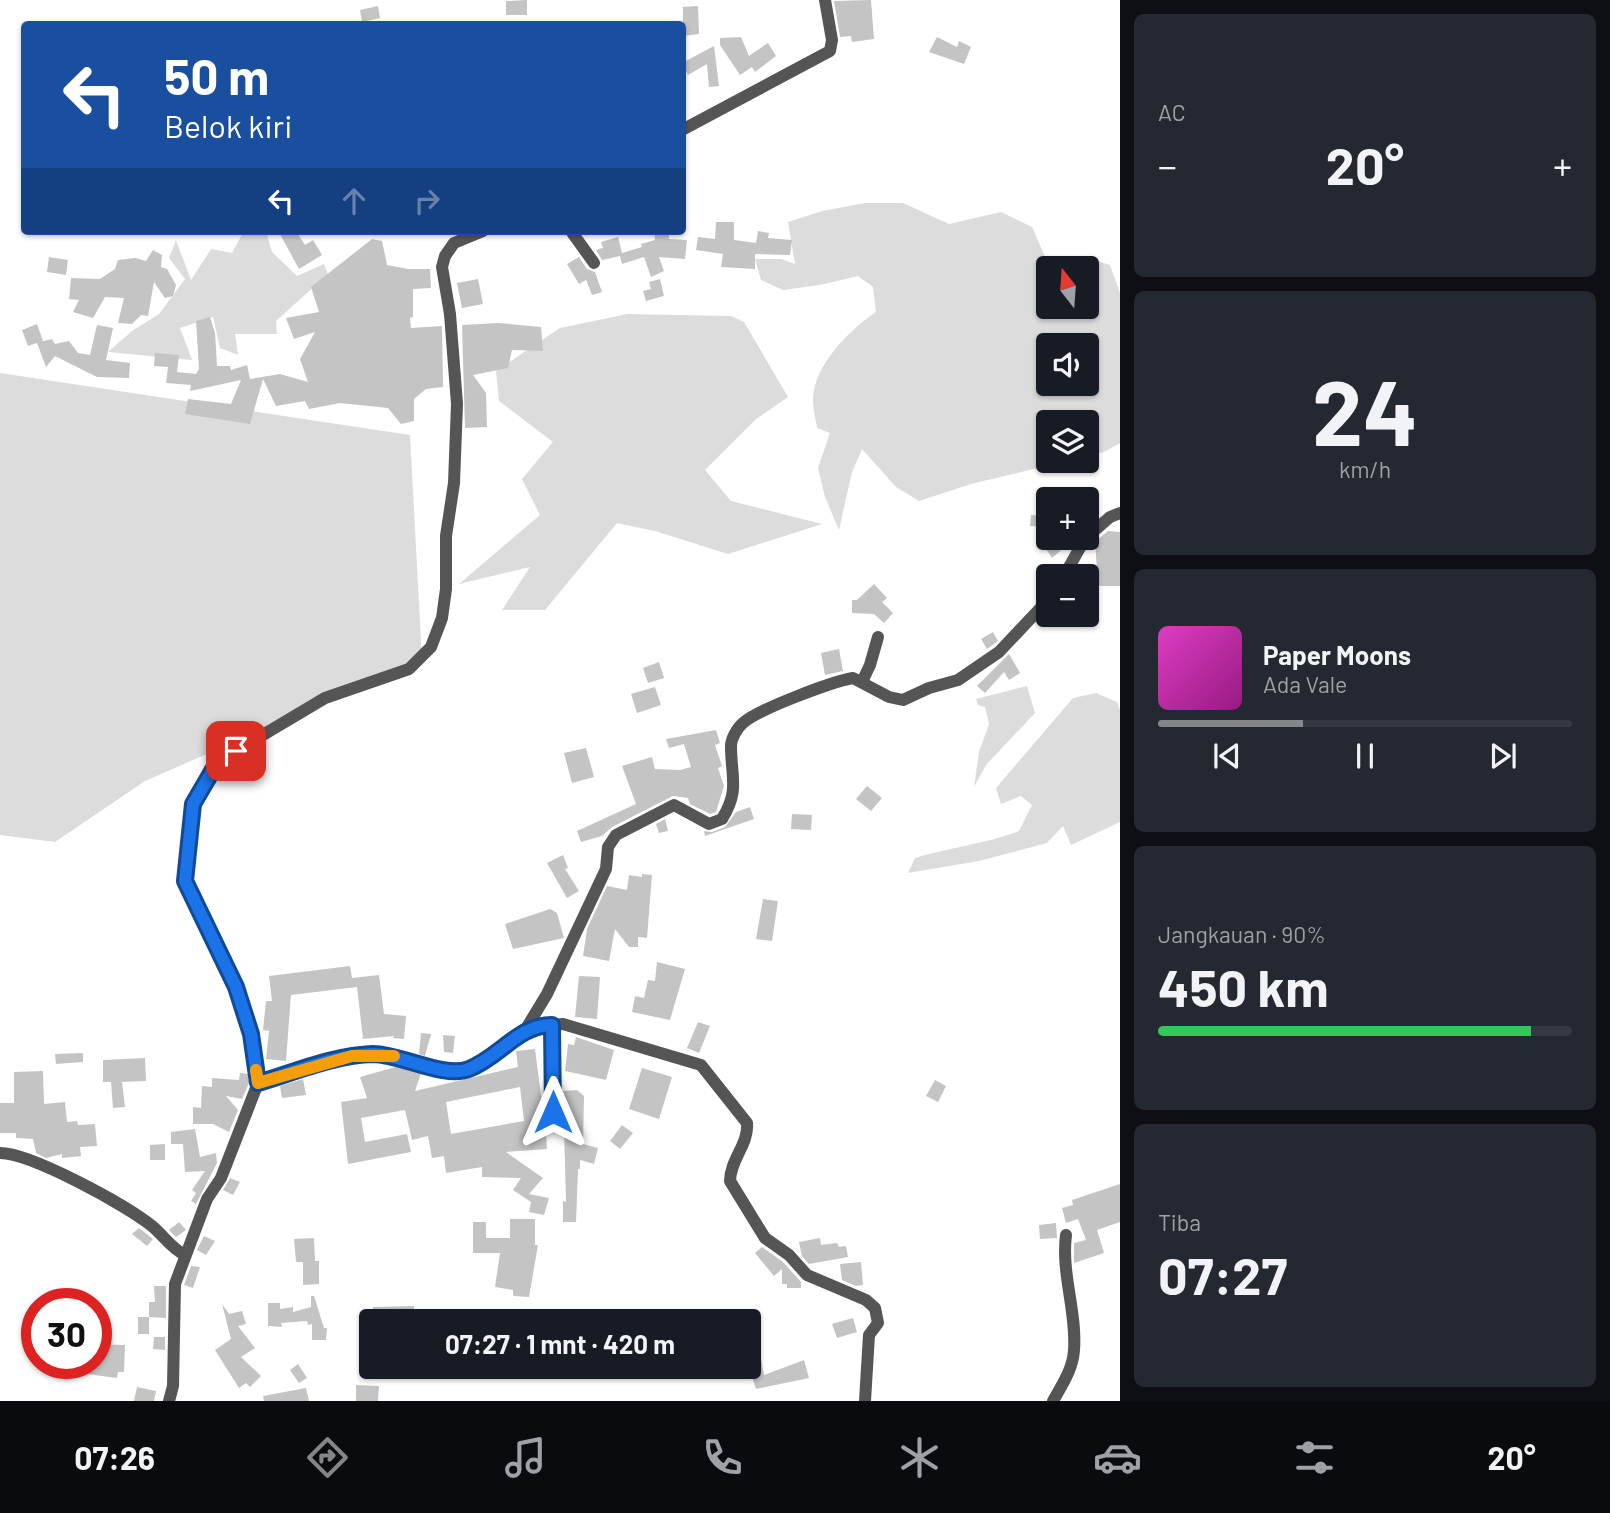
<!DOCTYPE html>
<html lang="id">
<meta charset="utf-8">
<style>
:root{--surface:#171b24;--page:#242831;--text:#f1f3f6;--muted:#9ea1a6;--line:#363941;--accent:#858687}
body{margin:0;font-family:Barlow,sans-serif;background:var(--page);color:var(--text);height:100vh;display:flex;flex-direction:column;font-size:26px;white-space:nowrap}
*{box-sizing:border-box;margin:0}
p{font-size:23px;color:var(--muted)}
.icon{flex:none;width:38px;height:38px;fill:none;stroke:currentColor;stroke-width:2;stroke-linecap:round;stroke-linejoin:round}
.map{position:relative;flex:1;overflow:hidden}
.drawer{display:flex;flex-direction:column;gap:14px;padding:14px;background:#0d0f14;width:490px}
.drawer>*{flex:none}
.hud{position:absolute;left:21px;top:21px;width:665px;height:214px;border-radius:7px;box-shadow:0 2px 5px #0004;background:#1a4fa0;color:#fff;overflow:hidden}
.needle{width:46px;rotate:343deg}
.tools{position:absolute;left:1036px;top:256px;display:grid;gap:14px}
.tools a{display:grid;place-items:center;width:63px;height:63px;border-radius:7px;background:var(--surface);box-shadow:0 2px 5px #0004;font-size:35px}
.speed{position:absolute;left:21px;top:1288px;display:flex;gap:14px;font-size:35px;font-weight:700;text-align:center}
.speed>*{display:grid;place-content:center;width:91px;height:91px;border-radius:50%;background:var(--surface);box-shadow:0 2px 5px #0004;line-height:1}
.speed .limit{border:10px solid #d22;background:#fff;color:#111}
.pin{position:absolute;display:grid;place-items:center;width:60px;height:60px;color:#fff;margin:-30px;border-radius:14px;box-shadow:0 4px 10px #0006}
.me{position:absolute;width:77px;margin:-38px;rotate:0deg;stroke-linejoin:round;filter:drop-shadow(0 0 5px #0008)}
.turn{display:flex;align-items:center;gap:24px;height:147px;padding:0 28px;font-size:32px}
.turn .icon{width:91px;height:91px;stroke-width:2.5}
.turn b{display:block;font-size:49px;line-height:60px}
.lanes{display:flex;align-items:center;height:66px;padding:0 28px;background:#0003;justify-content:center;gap:35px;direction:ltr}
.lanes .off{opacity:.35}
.big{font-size:52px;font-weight:700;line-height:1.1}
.drawer .card{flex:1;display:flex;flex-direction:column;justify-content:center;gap:10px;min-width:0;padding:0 24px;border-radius:10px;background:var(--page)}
.drawer .dial{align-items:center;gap:0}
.dial b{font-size:91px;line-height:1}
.song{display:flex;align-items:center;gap:21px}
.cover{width:84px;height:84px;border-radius:10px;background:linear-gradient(135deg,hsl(310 70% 55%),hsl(310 70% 35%))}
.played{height:7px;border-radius:4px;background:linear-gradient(90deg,var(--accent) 35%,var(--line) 35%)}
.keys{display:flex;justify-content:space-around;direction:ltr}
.heat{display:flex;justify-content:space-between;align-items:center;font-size:38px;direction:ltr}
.charge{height:10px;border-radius:5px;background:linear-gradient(90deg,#34c759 90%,var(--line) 0)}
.trip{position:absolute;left:359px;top:1309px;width:402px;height:70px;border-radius:7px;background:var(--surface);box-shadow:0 2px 5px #0004;font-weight:700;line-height:70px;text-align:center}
.tab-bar{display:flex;height:112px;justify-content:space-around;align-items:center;background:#090b0e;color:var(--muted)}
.tab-bar .icon{width:49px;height:49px}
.tab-bar .current{color:var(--accent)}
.tab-bar b{font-size:32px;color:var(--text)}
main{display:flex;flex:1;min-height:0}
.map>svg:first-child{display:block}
.green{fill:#dcdcdc;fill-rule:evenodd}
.building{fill:#c4c4c4;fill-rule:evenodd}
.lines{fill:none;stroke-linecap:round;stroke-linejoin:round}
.minor{stroke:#555;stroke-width:12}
.route-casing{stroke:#114b97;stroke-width:18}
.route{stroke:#1a73e8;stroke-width:12}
.slow{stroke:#f59e0b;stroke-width:12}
</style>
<main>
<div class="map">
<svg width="1120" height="1401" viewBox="0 0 1120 1401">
<rect width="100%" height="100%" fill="#fff"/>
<g class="green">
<path d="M865,203H903L949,224L1001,212L1032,227L1050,268L1048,306H1087V268H1072L1085,257L1110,265L1120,293V443L1104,452L1087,457V422H1048V460H1071L971,484L919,501L896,487L862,449L852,472L839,530L825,497L818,468L830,433L817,428C816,420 813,410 813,401C812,367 850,329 876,312L873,287L858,276L820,285L783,290L761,280L755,259H781L795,264L788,222L822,211ZM1048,345H1087V383H1048Z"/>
<polygon points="244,231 266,231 272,252 297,276 324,264 328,274 276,321 277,334 235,334 238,355 220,348 213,317 180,328 192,360 108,352 132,331 159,314 185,279 169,258 176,240 191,280 211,249 232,253"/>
<polygon points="627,314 731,316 744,322 788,397 756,419 705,470 731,501 822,524 728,554 655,531 617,523 545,610 502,610 530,567 459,584 540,515 522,479 553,442 499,401 496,371 560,328"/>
<polygon points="0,373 410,435 422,660 145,781 55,842 0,835"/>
<polygon points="1027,686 1035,713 986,765 974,787 979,752 989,724 985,707 978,705 976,699"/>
<path d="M1096,693L1117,702L1120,710V822L1071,845L1063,826L1047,843L979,861L908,873L915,858C950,847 985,844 1019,831L1032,805L1021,796L1001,804L996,788L1073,698Z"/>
</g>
<g class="building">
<polygon points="527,0 527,15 506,15 506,1"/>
<polygon points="871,0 874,39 852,42 851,36 840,37 834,1"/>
<polygon points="378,6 380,18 362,22 360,10"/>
<polygon points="698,6 699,34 683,36 683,7"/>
<polygon points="741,37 749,56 768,43 776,56 755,72 752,67 740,75 720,45 720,38"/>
<polygon points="937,37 957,47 959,41 971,47 964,64 929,52"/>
<polygon points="714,46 719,86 709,87 707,64 688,75 682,63"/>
<polygon points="716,222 734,222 734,240 756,243 758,231 769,233 768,238 792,240 790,255 755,254 755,269 721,267 723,254 696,250 698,237 715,239"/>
<polygon points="285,231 296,231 305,245 313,240 322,255 299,269 280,234"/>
<polygon points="654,231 669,231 669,239 687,240 685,259 659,257 664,271 651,277 644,257 622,264 620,256 602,260 596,250 603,248 601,242 618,237 622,253 642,247 641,244 655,240"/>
<polygon points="372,239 382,241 387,265 408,269 430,269 431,288 413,289 413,317 410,318 411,328 442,326 443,387 426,389 414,399 414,421 401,424 388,408 340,403 309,409 305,401 276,406 263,379 250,424 185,414 188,399 231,404 241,380 190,391 191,385 166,383 168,367 154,366 155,353 179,355 177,372 196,374 199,369 196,321 210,317 215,333 217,366 230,366 231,370 247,365 250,379 280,374 308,382 300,359 315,332 294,339 286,318 319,312 311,287"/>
<polygon points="153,250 162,255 161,267 167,269 176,285 173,296 165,298 154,282 148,316 141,315 132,324 118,323 124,298 105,297 93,318 73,312 79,300 69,299 71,278 100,279 115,269 118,260 135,258 146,261"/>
<polygon points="49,257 68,260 66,275 47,272"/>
<polygon points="579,257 587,269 595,272 602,292 592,295 586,280 579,284 567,264"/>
<polygon points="478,279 483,304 462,308 457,283"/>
<polygon points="660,279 664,296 646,301 643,291 651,289 649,282"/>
<polygon points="498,323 541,327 543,351 512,350 508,368 473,375 486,393 487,427 465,428 462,325"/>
<polygon points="37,324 43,341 40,342 52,339 55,344 69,341 78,353 90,355 97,325 113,328 106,360 130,363 129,378 97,377 55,356 46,367 37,343 28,346 22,330"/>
<polygon points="1031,515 1047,516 1047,527 1030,526"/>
<polygon points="1108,531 1120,532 1120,586 1087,586 1087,574 1097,570 1095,542"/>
<polygon points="1056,537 1076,537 1052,558 1044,546"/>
<polygon points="874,584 887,598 882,602 893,613 884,623 874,614 852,613 852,600 857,600"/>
<polygon points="993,632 998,641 987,649 981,639"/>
<polygon points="839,649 843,671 825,675 821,653"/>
<polygon points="1009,654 1020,673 1009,680 1004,672 985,693 977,686"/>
<polygon points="659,662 664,678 648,683 643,668"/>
<polygon points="655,687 661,705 637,713 631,694"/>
<polygon points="716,730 720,743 715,745 722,766 718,768 724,786 716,812 710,814 690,804 688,798 673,796 612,827 602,836 581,842 577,831 636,804 622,766 652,757 655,769 680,770 691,767 684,744 669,748 666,739"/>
<polygon points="586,748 594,777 572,783 564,753"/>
<polygon points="867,786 882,798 871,811 856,799"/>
<polygon points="750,807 754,819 705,836 704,831 712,832 725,827 736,812"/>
<polygon points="792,814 812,815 811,830 791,829"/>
<polygon points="665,819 668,831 659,833 656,824"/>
<polygon points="563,855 568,868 565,869 579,891 567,898 547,863"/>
<polygon points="642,874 652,875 647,938 638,937 638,947 629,947 615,929 609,961 583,956 587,929 607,886 627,890 629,875 642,877"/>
<polygon points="763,899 778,901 772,941 756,939"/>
<polygon points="550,909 557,913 564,938 513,949 505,924"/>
<polygon points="657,962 685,969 670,1020 632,1012 635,996 644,998 648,980 655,981"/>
<polygon points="350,966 352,978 379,975 384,1014 406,1016 404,1039 393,1038 394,1036 363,1039 357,987 291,995 286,1061 266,1059 269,1031 263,1030 266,1001 272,1001 269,976"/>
<polygon points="579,976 600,977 597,1019 575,1017"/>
<polygon points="698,1022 710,1026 699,1053 687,1048"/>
<polygon points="421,1033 431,1034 425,1056 419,1054"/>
<polygon points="443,1035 455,1036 453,1053 444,1052"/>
<polygon points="576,1037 614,1050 606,1080 565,1071 568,1044 574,1045"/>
<path d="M535,1049L543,1111L540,1112L542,1135L546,1134L547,1149L506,1152L543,1178L529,1194L549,1198L544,1215L529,1212L531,1202L513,1190L521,1178L482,1177V1167L446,1173L444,1156L432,1158L428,1136L412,1140L405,1110L361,1118L365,1142L407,1134L411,1152L348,1164L341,1102L367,1098L360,1077L399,1066L421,1073L415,1091L518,1067L516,1051ZM520,1087L524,1121L451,1134L446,1102Z"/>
<polygon points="83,1053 83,1062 56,1064 55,1054"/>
<polygon points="145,1058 146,1081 122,1082 125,1107 113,1108 111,1082 103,1082 103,1060"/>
<polygon points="642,1068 672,1077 659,1119 629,1109"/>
<polygon points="43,1071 44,1104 65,1102 67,1122 77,1121 78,1125 95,1124 97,1146 80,1147 81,1156 62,1158 62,1154 46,1158 36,1153 33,1139 16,1138 16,1133 0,1133 0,1103 14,1103 14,1072"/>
<polygon points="240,1073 248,1074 249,1083 242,1099 226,1096 238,1110 229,1132 213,1124 193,1124 193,1107 201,1108 202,1086 212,1087 212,1078 239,1080"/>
<polygon points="303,1079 306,1095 282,1098 280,1086"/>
<polygon points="935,1080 946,1086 938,1102 926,1096"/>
<polygon points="577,1090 584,1096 583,1144 598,1148 594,1164 580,1160 580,1169 578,1169 576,1222 563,1222 563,1201 566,1202 563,1091"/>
<polygon points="622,1125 633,1133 620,1149 610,1141"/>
<polygon points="195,1129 200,1157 216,1153 217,1163 196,1204 191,1201 196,1193 192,1190 205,1171 185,1172 183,1144 171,1144 171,1132"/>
<polygon points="165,1144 165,1160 150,1160 150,1145"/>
<polygon points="230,1178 240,1182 233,1195 223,1190"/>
<polygon points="1120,1184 1120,1222 1097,1230 1104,1253 1074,1263 1074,1243 1086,1240 1078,1219 1066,1223 1062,1208 1073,1205 1072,1200"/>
<polygon points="510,1219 535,1219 535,1245 538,1245 529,1297 513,1296 513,1290 495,1287 500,1253 473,1253 473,1222 486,1222 486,1238 510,1238"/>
<polygon points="179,1222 186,1230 176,1237 169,1230"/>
<polygon points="1056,1223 1057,1238 1040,1239 1039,1225"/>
<polygon points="139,1228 153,1239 147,1246 132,1234"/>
<polygon points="204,1236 215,1241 206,1255 197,1250"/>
<polygon points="314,1238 315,1261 319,1261 319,1284 303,1285 303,1262 296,1262 294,1239"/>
<polygon points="820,1238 821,1245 837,1243 839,1247 846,1246 848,1257 809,1264 802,1256 799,1242"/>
<polygon points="762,1247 783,1262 801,1282 801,1288 787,1288 787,1284 782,1284 782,1269 774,1276 755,1253"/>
<polygon points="861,1262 863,1285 856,1286 842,1280 840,1264"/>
<polygon points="191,1266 200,1267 193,1288 184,1285"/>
<polygon points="154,1286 166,1286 166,1318 149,1317 149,1302 155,1302"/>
<polygon points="311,1296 314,1296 324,1328 327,1328 326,1340 312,1340 312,1324 308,1325 307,1321 281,1323 282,1327 268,1326 268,1303 280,1303 280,1309 293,1307 293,1312 311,1307"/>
<polygon points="222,1304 229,1314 242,1311 246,1324 238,1326 255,1348 241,1357 261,1376 250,1387 246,1383 239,1388 215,1350 231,1339"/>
<polygon points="414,1306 414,1321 373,1320 373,1307"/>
<rect x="138" y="1317" width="11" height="17"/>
<polygon points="853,1318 857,1332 837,1338 832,1324"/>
<polygon points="754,1323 764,1375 804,1360 809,1378 756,1389 749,1367 749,1324"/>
<polygon points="154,1337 165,1337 165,1350 153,1349"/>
<polygon points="96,1344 125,1345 124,1372 118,1372 117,1378 87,1374 88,1363 96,1363"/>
<rect x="361" y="1344" width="10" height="10"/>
<polygon points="298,1364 307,1378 299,1383 290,1370"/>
<polygon points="356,1385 379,1386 378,1401 356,1401"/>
<polygon points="137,1387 156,1391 154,1401 134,1401"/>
<polygon points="306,1388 309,1401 264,1401 263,1396"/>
</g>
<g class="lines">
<g class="minor">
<polyline points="682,130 830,51 832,40 825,0"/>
<polyline points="571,231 594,263"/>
<polyline points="1087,537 1110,517 1120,513"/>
<polyline points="1064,576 1086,537"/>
<polyline points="862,682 870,665 878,637"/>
<polyline points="552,1025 553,1112"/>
<path d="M527,1027L563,1024L701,1065L747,1123C749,1144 730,1160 730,1181L765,1238L789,1255L807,1275L866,1300L875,1308L878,1323L869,1335L865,1401"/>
<path d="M258,1083L352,1056H397L437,1069L467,1070L504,1047L527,1027L547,994L606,869L608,847L616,835L674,805L709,824L722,819C740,790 731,777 731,746C731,739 737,728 743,723C759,709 831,682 853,678L889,697L903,700L929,688L958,680L999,652L1048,600"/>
<path d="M0,1153C31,1153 126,1205 152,1226C164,1236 171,1248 185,1255"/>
<polyline points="169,1401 173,1386 175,1284 207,1199 221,1178 258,1083 251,1034 236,987 185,881 193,805 214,768 236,751 325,698 409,669 431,647 442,618 446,589 446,536 454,483 457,404 450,314 442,267 445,256 454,243 483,231"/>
<path d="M1053,1401C1062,1385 1073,1369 1074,1350C1077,1312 1061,1274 1066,1235"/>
</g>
</g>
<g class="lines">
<g class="route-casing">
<path id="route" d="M236,751L214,768L193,804L185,881L236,987L251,1034L258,1083C295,1072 335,1055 373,1054C401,1054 444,1079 469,1069C500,1057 518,1025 552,1025L553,1112"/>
</g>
<use href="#route" class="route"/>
<polyline class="slow" points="256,1070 258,1083 352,1056 394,1056"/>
</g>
</svg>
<div class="tools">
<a><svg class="needle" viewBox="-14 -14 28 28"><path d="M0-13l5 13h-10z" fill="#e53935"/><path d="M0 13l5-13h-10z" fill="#9ea1a6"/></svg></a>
<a><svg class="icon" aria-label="sound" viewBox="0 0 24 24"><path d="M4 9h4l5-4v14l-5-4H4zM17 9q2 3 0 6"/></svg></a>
<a><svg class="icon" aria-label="layers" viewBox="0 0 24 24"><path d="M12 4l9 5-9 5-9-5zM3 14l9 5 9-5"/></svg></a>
<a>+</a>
<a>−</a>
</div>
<div class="speed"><div class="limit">30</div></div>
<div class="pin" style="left:236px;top:751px;background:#d93025"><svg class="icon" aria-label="arrive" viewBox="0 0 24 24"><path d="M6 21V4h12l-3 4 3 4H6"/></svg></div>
<svg class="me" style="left:553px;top:1112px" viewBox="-20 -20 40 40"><path d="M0-17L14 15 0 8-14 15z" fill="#1a73e8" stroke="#fff" stroke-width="4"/></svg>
<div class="trip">07:27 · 1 mnt · 420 m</div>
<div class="hud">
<div class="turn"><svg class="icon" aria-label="left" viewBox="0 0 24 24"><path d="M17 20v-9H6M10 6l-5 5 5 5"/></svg><div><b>50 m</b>Belok kiri</div></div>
<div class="lanes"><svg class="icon" aria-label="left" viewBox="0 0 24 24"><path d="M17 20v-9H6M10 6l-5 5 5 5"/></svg><svg class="icon off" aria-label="ahead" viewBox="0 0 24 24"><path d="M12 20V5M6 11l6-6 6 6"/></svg><svg class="icon off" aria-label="right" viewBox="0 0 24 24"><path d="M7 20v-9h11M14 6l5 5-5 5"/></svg></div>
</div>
</div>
<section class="drawer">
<div class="card"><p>AC</p>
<div class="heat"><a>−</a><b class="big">20°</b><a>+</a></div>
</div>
<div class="card dial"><b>24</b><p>km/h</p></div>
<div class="card">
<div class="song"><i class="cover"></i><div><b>Paper Moons</b><p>Ada Vale</p></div></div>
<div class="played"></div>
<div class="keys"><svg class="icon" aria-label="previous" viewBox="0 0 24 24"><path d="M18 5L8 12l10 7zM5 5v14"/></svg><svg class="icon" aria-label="pause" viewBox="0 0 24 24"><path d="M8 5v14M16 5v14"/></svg><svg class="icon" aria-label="next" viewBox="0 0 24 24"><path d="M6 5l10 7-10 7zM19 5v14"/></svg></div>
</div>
<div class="card"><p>Jangkauan · 90%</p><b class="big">450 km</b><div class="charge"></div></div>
<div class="card"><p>Tiba</p><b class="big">07:27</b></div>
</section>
</main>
<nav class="tab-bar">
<b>07:26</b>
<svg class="icon current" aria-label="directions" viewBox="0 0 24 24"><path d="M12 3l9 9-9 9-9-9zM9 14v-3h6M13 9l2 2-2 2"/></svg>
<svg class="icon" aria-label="music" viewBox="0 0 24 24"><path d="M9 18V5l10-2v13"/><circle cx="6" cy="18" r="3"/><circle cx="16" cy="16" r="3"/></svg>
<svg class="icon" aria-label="phone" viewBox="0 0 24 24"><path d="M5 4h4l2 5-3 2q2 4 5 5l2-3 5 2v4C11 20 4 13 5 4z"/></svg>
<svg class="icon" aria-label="climate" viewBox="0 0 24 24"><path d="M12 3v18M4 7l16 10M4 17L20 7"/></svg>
<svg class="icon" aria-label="car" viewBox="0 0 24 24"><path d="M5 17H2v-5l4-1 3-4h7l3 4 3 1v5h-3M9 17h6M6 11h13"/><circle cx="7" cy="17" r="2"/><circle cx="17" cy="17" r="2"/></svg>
<svg class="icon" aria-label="filters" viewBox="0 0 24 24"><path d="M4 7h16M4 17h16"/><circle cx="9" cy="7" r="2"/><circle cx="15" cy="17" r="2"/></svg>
<b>20°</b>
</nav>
